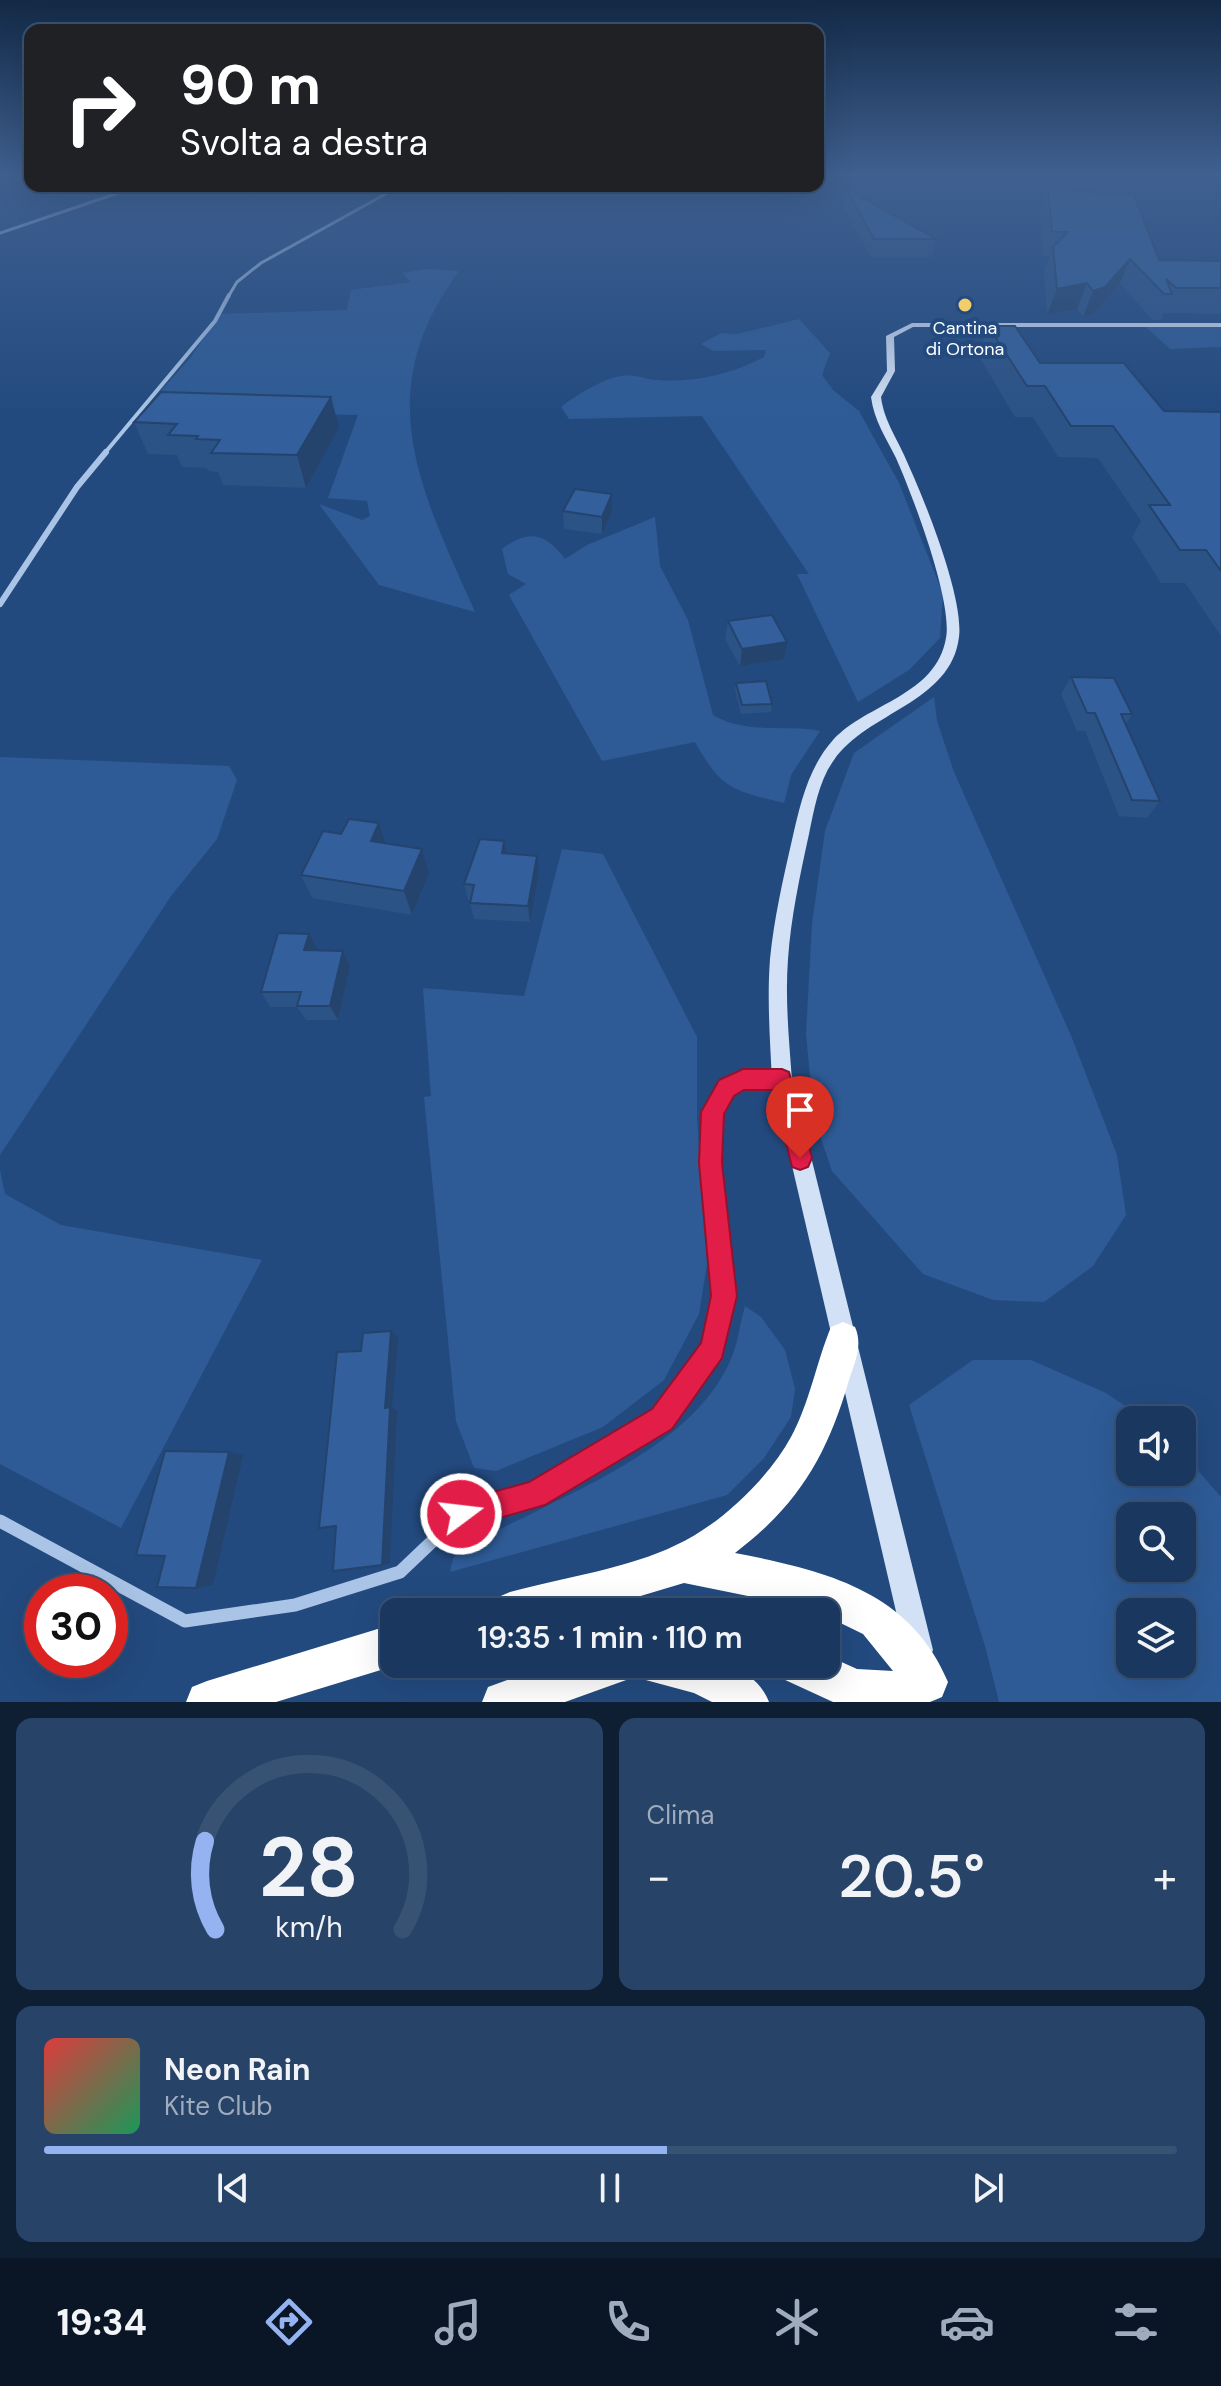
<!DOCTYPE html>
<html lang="it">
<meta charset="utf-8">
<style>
:root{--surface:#1a385f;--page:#274368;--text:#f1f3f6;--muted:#9facbd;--line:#385274;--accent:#95b2f1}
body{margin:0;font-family:"DM Sans",sans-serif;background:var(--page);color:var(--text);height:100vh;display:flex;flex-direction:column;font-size:30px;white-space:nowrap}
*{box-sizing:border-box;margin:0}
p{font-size:26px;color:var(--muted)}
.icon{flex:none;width:44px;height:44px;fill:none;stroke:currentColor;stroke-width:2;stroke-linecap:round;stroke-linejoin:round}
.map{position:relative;height:1702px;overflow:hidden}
.drawer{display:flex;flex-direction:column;gap:16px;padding:16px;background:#0e1f34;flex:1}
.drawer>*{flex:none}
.top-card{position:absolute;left:24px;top:24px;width:800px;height:168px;border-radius:16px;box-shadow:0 8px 32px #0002,0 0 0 2px var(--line);background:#202124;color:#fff;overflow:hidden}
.controls{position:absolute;left:1116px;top:1406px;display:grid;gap:16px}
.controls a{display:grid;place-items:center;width:80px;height:80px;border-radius:16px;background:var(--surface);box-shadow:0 8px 32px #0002,0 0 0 2px var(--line);font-size:40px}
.speed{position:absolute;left:24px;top:1574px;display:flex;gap:16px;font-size:40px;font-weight:700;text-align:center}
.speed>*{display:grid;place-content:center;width:104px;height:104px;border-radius:50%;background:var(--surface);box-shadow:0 8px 32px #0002,0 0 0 2px var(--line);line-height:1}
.speed .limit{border:12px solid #d22;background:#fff;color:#111}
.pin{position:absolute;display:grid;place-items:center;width:68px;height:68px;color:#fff;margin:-82px -34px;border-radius:50% 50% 50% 0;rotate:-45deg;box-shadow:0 0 8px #0007}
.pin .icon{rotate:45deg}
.me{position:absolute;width:88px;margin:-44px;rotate:75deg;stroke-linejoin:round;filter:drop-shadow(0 0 6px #0008)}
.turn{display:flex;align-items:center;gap:28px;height:168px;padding:0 24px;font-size:36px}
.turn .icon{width:104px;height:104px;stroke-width:2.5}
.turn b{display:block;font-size:56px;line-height:68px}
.big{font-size:60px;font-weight:600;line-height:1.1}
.drawer .tile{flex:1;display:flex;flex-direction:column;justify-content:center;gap:12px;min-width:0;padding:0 28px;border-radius:16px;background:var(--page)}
.drawer .dial{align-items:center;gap:0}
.dial svg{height:208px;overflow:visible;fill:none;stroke:var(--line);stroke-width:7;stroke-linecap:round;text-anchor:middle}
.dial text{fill:var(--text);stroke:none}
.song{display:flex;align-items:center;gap:24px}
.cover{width:96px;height:96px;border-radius:12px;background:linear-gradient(135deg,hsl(0 70% 55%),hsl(150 70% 35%))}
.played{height:8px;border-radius:4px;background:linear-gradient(90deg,var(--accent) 55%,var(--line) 55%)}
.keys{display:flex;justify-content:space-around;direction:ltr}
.heat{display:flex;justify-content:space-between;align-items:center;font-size:44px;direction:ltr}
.drawer .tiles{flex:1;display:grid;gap:16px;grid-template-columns:1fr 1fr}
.tile:last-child{grid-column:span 2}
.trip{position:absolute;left:380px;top:1598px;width:460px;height:80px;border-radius:16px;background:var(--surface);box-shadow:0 8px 32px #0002,0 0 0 2px var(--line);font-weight:600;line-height:80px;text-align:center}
.menu{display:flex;height:128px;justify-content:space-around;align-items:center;background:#0a1626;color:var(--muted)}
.menu .icon{width:56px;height:56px}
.menu .selected{color:var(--accent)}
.menu b{font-size:36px;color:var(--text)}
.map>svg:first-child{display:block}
.green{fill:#2e5b96;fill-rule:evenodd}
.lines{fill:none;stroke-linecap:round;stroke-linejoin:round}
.street-far4{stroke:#a9c4e6;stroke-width:3}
.street-far3{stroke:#a9c4e6;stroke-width:4}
.street-far2{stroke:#a9c4e6;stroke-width:6}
.street-far1{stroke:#a9c4e6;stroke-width:10}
.street{stroke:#a9c4e6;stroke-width:13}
.secondary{fill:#d2e1f5;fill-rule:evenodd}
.highway{fill:#fff;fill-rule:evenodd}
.wall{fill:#2c5386}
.shaded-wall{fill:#24436d}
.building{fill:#33609c;stroke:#24436d;stroke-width:2}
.route{fill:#e11d48;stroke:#92132f;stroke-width:2}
.poi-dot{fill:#f1cd6c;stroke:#234a7f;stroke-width:3}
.labels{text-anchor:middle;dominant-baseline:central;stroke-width:8;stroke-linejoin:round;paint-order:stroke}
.far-poi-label{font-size:18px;fill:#fff;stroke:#234a7f}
</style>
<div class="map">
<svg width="1221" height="1702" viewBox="0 0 1221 1702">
<rect width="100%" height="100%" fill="#234a7f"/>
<g class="green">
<path d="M428,269L459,271C369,393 420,488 475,612L379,585L319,504L362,520L370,516L367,501L328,498L358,415L143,411L191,357L220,314L347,310L351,290L411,282L402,273Z"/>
<path d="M799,319L830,353L822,375L833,390L859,411L899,483L943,594L940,638L909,670L858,702L797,574H809L702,416L569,419L561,407C576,395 601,380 620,376C634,373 644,379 657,380C694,383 732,374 764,357L766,350L714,351L701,344L721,333L737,334Z"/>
<polygon points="1146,327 1221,327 1221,347 1170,349"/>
<path d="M655,517L660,566L688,620L713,715C747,735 783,724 820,731L791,775L784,803C732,790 722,790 695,742L602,761L509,595L526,584L508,574L502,549C529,528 547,534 565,559L587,545Z"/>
<polygon points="934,697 937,721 954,772 1072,1038 1117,1155 1126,1215 1093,1266 1044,1302 993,1300 923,1274 832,1171 814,1118 806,1034 812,924 825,831 854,753"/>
<polygon points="0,757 229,766 237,780 217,839 171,896 0,1155"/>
<polygon points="562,849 603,854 697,1037 697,1119 707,1264 699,1314 664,1380 603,1427 496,1471 474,1468 456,1421 424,1097 431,1096 423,988 524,996"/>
<polygon points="0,1170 5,1194 61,1225 262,1260 121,1528 0,1464"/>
<path d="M745,1306L761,1317L785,1350L795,1389L791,1417L764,1458L727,1495L450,1572L453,1558C480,1536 512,1524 543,1508C611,1474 700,1432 731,1359C738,1343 740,1323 745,1306Z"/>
<path d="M973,1360H1031L1106,1393L1146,1420H1130V1472H1182V1452L1221,1497V1702H999L985,1646L909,1405ZM1130,1516H1182V1568H1130ZM1130,1612H1182V1664H1130Z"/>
</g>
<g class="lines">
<g class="street-far4">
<polyline points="0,233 139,186"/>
<polyline points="228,297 237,282 261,263 400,186"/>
</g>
<polyline class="street-far3" points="104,454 215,321 229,295"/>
<polyline class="street-far2" points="0,604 77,487 106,452"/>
<path class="street-far1" d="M720,1261C716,1221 694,1115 728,1087C742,1076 765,1080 782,1080"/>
<polyline class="street" points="0,1521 185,1621 295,1605 400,1572 461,1514 535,1495 662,1419 713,1349 724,1296 720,1259"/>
<path class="secondary" d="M912,323H1221V327H913L894,337L895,371L881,397C884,422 899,441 908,464C925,501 964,598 959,637C951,703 867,712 834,760C819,780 814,810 809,834C800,875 791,917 788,959C785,999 789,1040 792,1080L933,1650L929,1660L919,1664L909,1660L905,1650L772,1080C770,1040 767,999 770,959C774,919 783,879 792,840C800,805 808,768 833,740C867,703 936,696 946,638C953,601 912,494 896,458C886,438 874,420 871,397L887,371L886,336Z"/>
<g class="highway">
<path d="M843,1322L855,1327C863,1345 855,1362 849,1380C827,1456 798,1505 735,1553C823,1570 910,1590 948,1682L942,1697L930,1702H833L783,1679L777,1664H826V1655L857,1669L893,1671L863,1634L826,1616V1612L684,1583L587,1612H490L496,1598L510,1592C561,1578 630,1568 676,1545C720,1525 768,1479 791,1437C810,1402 816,1363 831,1327Z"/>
<polygon points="394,1624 394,1664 398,1664 394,1666 276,1702 186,1702 192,1687 207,1681"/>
<polygon points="552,1664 635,1664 629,1679 565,1702 482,1702 488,1687"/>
<path d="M636,1664C682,1664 748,1650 769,1702H712L694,1693L642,1679Z"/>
</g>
</g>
<g class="wall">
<polygon points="846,189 936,239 932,257 871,257 843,206"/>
<polygon points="1048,189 1159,260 1221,261 1221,314 1164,313 1161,320 1152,320 1120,283 1094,313 1083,317 1077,309 1047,315 1044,271 1050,256 1043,256 1040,212"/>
<polygon points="988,326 1040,363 1164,411 1221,412 1221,636 1185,583 1161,583 1132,537 1141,521 1098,458 1058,457 1033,417 1015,417 978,355"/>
<polygon points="134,422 339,428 306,488 223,485 218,472 208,471 207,468 182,467 177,455 148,454"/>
<polygon points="612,494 612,511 602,534 564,529 563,511"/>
<polygon points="728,621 784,659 740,666 725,639"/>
<polygon points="1071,677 1132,714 1126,724 1160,801 1147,818 1119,816 1085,731 1077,731 1061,694"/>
<polygon points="736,683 772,704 771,712 741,714 735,691"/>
<polygon points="504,841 506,854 539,872 530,922 474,919 470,903 471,900 468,900 464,884"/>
<polygon points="386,843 422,849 429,873 412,915 312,898 301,875"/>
<polygon points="309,934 316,950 343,951 350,966 338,1020 306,1020 297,1007 270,1007 261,992"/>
</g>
<g class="shaded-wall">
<polygon points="1130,259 1120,283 1094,313 1083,317 1093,291"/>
<polygon points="1087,283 1077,309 1047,315 1057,289"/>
<polygon points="331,397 339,428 306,488 297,455"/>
<polygon points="612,494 612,511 602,534 602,517"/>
<polygon points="787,642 784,659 740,666 742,649"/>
<polygon points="379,823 387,848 371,841"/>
<polygon points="504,841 507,857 502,853"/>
<polygon points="422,849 429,873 412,915 404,891"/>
<polygon points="537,856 539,872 530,922 528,906"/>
<polygon points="309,934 317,949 313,965 304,950"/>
<polygon points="343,951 350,966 338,1020 330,1006"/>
<polygon points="391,1331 398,1337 392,1408 397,1410 390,1563 382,1565 385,1408"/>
<polygon points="229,1452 243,1455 213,1585 196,1588"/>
</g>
<g class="building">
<polygon points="846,189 936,239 874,239"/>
<polygon points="1048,189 1134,195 1159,260 1221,261 1221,288 1176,288 1166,279 1172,294 1164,294 1130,259 1105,287 1093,291 1087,283 1057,289 1053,247 1068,232 1052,232"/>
<polygon points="988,326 1015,326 1040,363 1124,363 1164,411 1221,412 1221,571 1206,550 1180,550 1149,505 1170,505 1113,426 1071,426 1045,386 1027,386"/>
<polygon points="161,392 331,397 297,455 211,453 220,440 196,439 198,436 168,435 177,424 134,422"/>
<polygon points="575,489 612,494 602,517 563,511"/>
<polygon points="772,615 787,642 742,649 728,621"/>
<polygon points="1071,677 1114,678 1132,714 1121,714 1160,801 1132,800 1095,713 1087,713"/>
<polygon points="766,681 772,704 742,705 736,683"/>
<polygon points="349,819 379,823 371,841 422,849 404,891 301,875 323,831 341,834"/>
<polygon points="480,839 504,841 502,853 537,856 528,906 470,903 474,885 464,884"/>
<polygon points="278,933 309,934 304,950 343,951 330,1006 297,1006 301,992 261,992"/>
<polygon points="391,1331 385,1408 390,1407 382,1565 333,1571 336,1526 319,1528 337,1352 361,1351 363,1333"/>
<polygon points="165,1451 229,1452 196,1588 157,1587 165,1556 136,1555"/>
</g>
<linearGradient id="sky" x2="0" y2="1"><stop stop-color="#132946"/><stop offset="0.42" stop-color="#3f6090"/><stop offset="1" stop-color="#3f6090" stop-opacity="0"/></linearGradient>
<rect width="1221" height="414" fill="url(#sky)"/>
<polygon class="route" points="743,1069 782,1069 789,1072 812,1158 808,1167 800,1170 792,1167 773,1090 744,1090 734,1096 724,1114 722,1163 737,1296 722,1358 672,1429 545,1505 461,1529 450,1525 446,1514 450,1504 529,1482 652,1409 701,1343 711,1296 699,1163 701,1112 719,1080"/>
<circle class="poi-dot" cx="965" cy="305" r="8"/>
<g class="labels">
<g class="far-poi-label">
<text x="965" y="328">Cantina<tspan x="965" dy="21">di Ortona</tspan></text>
</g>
</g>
</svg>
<div class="controls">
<a><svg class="icon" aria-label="sound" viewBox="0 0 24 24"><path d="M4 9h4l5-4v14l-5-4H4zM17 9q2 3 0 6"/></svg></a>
<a><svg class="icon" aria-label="search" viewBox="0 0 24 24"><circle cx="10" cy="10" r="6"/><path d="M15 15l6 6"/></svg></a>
<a><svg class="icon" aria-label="layers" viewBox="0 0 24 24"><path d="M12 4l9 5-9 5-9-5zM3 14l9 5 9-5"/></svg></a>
</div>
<div class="speed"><div class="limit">30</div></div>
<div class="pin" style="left:800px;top:1158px;background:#d93025"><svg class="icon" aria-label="arrive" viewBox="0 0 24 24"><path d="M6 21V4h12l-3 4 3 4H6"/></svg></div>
<svg class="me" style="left:461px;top:1514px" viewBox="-20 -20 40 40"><circle r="17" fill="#e11d48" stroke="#fff" stroke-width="3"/><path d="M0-11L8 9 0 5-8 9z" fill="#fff"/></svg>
<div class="trip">19:35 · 1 min · 110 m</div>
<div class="top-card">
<div class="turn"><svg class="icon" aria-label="right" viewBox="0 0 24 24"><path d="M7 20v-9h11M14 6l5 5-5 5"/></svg><div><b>90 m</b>Svolta a destra</div></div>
</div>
</div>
<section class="drawer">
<div class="tiles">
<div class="tile dial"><svg viewBox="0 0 100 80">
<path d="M14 69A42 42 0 1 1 86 69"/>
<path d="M14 69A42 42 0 0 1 10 35" stroke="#95b2f1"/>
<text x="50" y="56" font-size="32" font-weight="700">28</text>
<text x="50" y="72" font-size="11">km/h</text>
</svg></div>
<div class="tile"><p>Clima</p>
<div class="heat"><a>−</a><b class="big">20.5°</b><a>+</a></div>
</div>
<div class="tile">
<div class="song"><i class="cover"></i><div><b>Neon Rain</b><p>Kite Club</p></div></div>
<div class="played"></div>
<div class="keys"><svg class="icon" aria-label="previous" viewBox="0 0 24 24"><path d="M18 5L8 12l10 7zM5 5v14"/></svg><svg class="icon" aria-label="pause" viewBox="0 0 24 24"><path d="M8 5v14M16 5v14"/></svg><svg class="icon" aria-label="next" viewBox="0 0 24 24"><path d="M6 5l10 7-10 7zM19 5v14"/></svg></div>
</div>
</div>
</section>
<nav class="menu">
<b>19:34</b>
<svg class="icon selected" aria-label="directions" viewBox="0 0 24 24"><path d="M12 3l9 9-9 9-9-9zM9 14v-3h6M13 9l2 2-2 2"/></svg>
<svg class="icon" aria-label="music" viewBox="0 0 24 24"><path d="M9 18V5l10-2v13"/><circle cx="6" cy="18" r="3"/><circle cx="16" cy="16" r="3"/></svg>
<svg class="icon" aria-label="phone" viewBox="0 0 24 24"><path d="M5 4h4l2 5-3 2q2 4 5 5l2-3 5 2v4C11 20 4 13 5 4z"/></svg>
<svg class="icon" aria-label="climate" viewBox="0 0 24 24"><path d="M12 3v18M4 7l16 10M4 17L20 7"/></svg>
<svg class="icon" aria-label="car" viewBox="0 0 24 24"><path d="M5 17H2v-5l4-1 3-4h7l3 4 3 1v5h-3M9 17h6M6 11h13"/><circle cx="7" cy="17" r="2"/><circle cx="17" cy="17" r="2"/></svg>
<svg class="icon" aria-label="filters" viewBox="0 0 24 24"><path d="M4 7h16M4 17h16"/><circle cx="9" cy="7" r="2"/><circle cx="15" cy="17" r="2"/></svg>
</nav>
